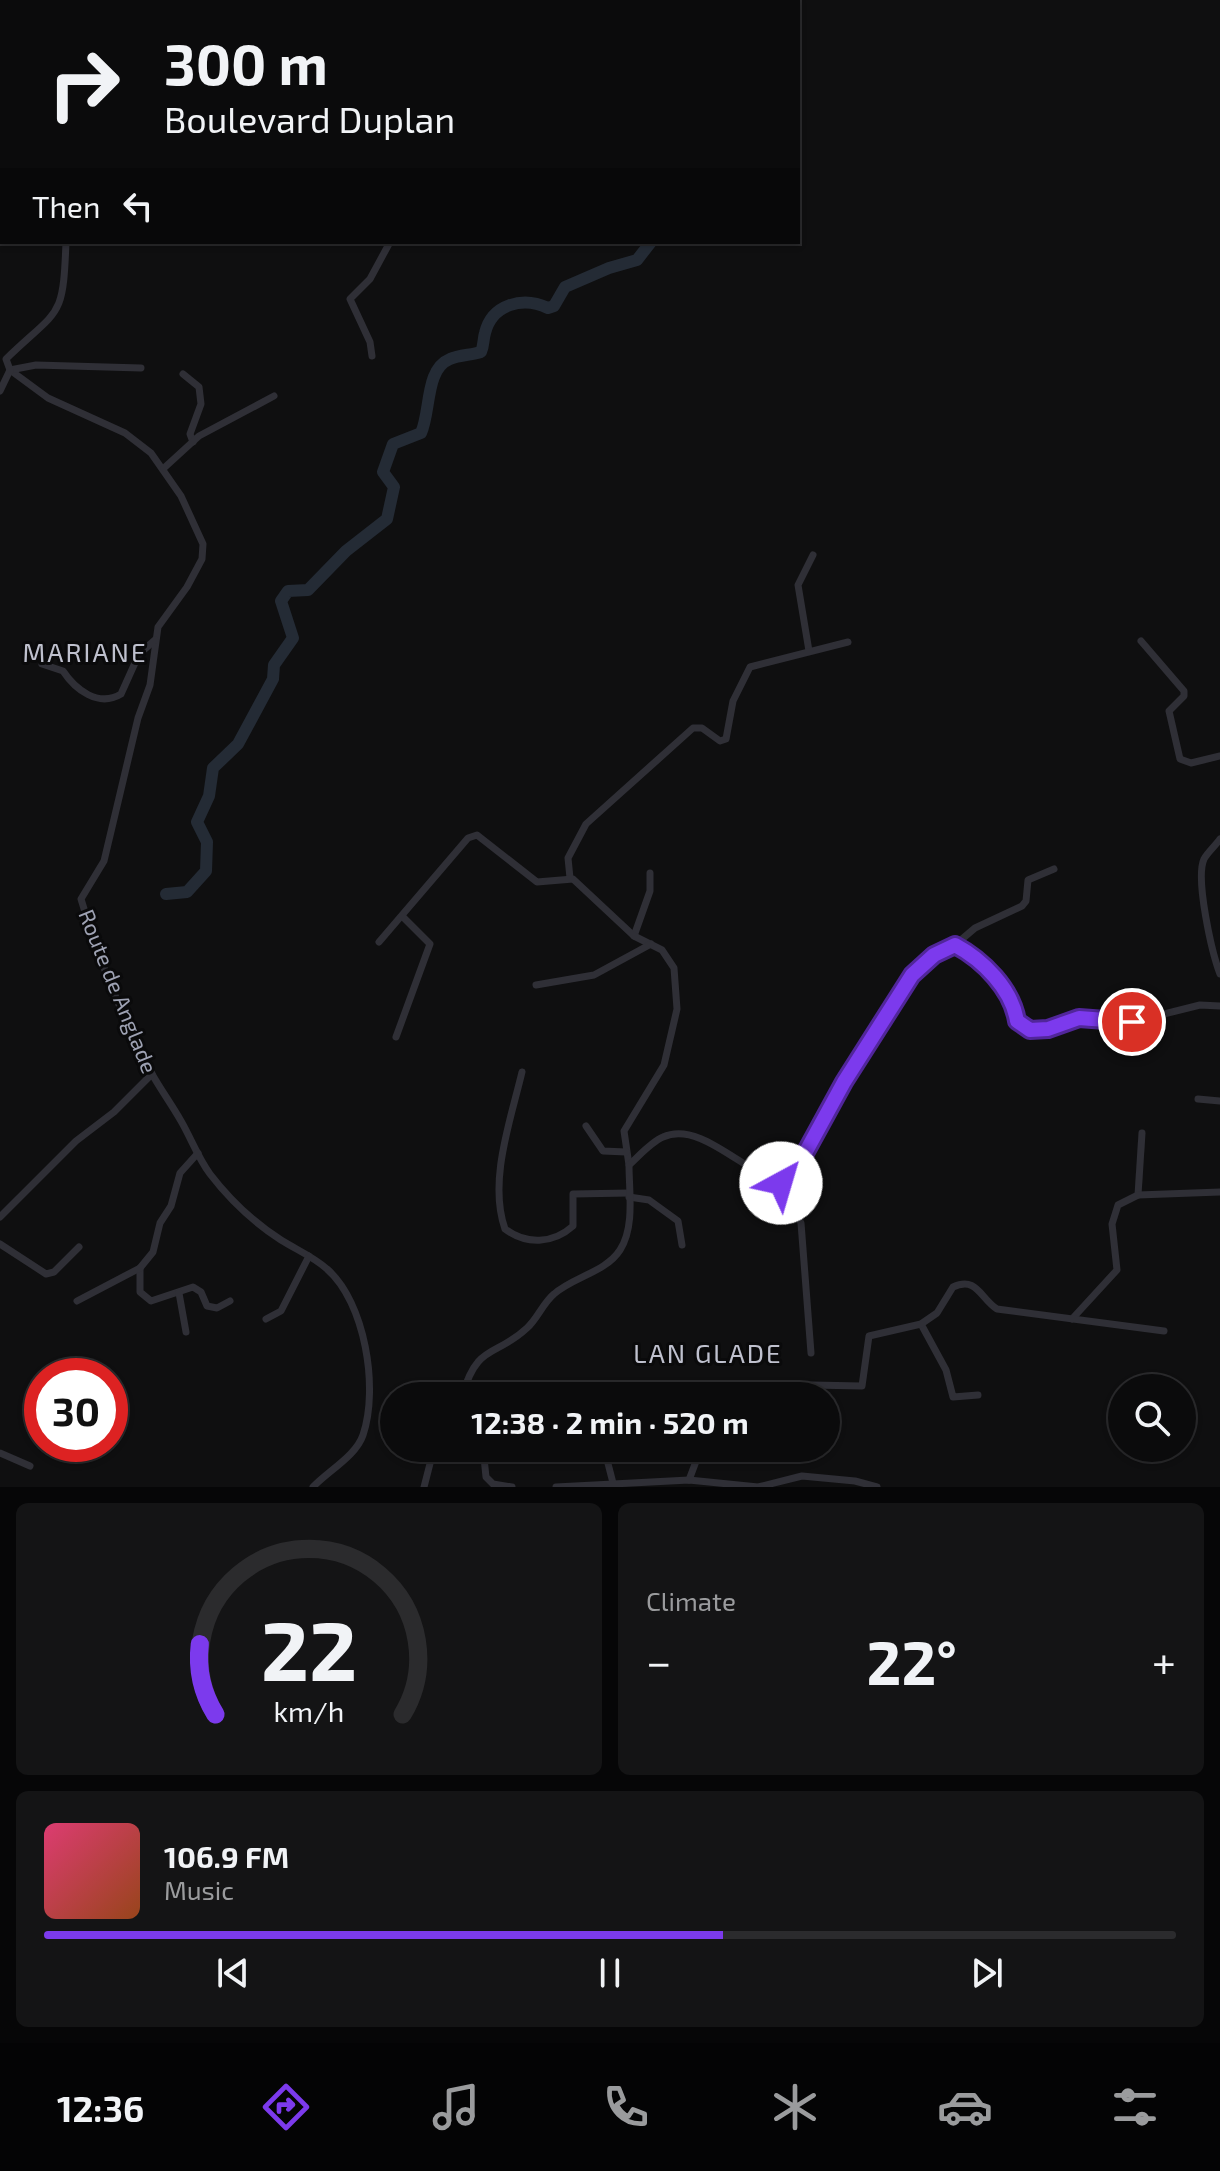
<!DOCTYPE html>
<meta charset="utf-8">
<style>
:root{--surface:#0b0b0c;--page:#141415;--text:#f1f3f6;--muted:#9a9b9d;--line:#2b2b2d;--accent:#7c3aed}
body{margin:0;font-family:"Exo 2",sans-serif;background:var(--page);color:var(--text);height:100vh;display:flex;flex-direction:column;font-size:30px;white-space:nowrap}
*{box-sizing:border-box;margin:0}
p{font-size:26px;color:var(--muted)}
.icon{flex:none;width:44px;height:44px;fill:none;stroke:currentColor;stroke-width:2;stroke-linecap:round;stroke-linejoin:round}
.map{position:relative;height:1487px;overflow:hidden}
.panel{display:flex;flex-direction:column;gap:16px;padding:16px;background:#060607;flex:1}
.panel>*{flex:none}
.hud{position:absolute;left:0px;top:0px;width:800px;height:244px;box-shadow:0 2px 6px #0004,0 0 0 2px var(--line);background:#0b0b0c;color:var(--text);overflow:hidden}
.fabs{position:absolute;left:1108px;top:1374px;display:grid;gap:16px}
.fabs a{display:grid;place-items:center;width:88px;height:88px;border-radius:50%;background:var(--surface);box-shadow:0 2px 6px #0004,0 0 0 2px var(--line);font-size:40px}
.speed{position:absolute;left:24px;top:1358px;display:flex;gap:16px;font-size:40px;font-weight:700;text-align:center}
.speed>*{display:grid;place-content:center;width:104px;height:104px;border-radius:50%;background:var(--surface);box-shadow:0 2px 6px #0004,0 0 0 2px var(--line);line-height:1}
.speed .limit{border:12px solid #d22;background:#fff;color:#111}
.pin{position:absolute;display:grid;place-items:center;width:68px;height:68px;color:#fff;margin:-34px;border:4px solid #fff;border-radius:50%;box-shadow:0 2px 8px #0007}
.me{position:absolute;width:88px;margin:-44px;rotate:39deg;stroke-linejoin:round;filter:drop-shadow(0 0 6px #0008)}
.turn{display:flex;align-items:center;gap:28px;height:168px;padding:0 32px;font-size:36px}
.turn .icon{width:104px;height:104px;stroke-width:2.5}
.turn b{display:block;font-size:56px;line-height:68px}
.then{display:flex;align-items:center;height:76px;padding:0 32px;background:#0003;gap:16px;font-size:30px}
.big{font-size:60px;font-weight:700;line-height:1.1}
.panel .tile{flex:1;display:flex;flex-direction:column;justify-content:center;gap:12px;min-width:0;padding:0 28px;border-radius:12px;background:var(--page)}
.panel .dial{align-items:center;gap:0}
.dial svg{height:208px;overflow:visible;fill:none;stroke:var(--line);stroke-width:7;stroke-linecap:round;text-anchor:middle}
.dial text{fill:var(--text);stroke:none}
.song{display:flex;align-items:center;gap:24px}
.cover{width:96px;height:96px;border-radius:12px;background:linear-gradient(135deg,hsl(340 70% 55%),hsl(20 70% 35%))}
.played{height:8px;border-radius:4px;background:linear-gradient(90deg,var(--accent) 60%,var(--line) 60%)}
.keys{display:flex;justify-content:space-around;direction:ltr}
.heat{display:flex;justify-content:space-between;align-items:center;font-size:44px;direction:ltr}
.panel .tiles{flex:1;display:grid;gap:16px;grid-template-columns:1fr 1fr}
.tile:last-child{grid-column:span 2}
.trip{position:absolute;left:380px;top:1382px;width:460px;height:80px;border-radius:40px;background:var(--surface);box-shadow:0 2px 6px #0004,0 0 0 2px var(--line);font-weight:700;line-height:80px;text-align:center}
.tab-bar{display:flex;height:128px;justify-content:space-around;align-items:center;background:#040405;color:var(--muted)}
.tab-bar .icon{width:56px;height:56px}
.tab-bar .selected{color:var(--accent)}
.tab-bar b{font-size:36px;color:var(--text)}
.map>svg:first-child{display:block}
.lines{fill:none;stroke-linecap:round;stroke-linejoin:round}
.river{stroke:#242b35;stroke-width:12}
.minor{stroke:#2f2f36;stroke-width:7}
.route-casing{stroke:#51269a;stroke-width:20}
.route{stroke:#7c3aed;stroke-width:14}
.labels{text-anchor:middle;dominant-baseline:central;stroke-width:6;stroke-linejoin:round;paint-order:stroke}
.street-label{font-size:22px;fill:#9ea2b3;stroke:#0a0a0b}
.quarter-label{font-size:26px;letter-spacing:2px;fill:#bfc1ce;stroke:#0a0a0b}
</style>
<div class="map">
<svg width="1220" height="1487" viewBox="0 0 1220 1487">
<rect width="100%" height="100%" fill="#0f0f10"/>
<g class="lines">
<g class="river">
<polyline points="768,2 769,0"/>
<path d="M166,894L187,892L206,871L207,842L197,822L209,796L213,768L238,744L273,679L274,665L293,638L281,601L288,591L308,590L346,551L387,519L394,487L383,472L393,444L421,433C431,411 425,369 450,359C459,355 471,355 481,352C484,345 483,340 485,333C492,304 523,296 548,308L554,306L565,287L609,268L637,260L651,242"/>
</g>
<g class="minor">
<polyline points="319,0 321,2"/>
<polyline points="139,2 142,0"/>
<polyline points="372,2 374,0"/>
<polyline points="403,2 406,0"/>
<polyline points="372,356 370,342 350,299 370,279 390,242"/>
<path d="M10,370L48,398L125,433L151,453L181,496L203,544L202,559L187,587L158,627L150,685L138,718L104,861L81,899C98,958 123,1019 152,1074C161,1090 172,1105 181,1121C191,1138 198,1158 210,1174C230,1200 253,1222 281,1240C297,1250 314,1257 327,1269C365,1302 379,1388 363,1435C356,1456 328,1471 313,1487"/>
<polyline points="10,370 36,365 141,368"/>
<polyline points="183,374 199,387 201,404 190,434 193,442"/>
<path d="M0,391L10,370L6,359C60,307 63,321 66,242"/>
<polyline points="164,468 199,436 274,396"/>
<polyline points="1141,641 1184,691 1184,696 1169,711 1180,759 1191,763 1220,756"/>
<polyline points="809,651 798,585 813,555"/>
<path d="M42,664L63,671C75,689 98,708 121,694L139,654L155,640"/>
<path d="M1220,839C1216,845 1207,853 1204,859C1195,879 1212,953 1220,974"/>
<polyline points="570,878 568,858 586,824 693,728 702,728 720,741 726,739 733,701 750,667 848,642"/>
<polyline points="634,936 650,891 650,873"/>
<polyline points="379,942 468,838 477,835 537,882 573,879 634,936 662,950 674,968 677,1009 664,1065 624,1131 629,1165"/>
<polyline points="955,945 975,928 1022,906 1026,901 1028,880 1054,869"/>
<polyline points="536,985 594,975 651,944"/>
<polyline points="396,1037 430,944 402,916"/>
<path d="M522,1072C511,1119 488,1181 505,1229C526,1245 553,1244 573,1226V1194L629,1193"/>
<polyline points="1198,1099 1220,1101"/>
<polyline points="586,1126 603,1151 626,1152"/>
<polyline points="781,1183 801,1223 811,1353"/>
<polyline points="1138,1195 1142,1133"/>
<polyline points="629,1197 649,1200 678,1221 682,1245"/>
<polyline points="0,1217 76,1141 114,1112 152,1074"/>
<polyline points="0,1244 46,1274 54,1272 79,1247"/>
<polyline points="140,1268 140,1292 151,1301 193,1287 201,1292 207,1306 217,1308 230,1301"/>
<polyline points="179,1293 186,1332"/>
<polyline points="77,1301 140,1268 153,1252 160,1223 171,1206 180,1173 198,1153"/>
<polyline points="266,1319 281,1311 309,1256"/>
<polyline points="1072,1319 1117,1270 1112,1224 1118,1205 1138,1195 1220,1192"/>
<polyline points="921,1324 946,1370 953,1397 978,1395"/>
<polyline points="543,1393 544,1396"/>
<path d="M462,1396C478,1342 495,1358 527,1328C538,1318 543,1303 554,1294C573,1277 606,1272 620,1250C635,1227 629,1191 629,1165C639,1156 651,1142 663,1137C700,1120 745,1173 781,1183L792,1177L844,1082L912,975L934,955L955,945C983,960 1012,989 1017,1021L1030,1030L1048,1029L1079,1018L1132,1022L1200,1005L1220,1006"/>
<path d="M721,1396L812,1385L862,1386L869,1336L921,1324L937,1313L953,1287C977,1276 980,1298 997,1309L1164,1331"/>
<polyline points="483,1448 486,1477 493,1484 512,1487"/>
<polyline points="604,1448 613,1483"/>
<polyline points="0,1453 30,1466"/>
<polyline points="689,1480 701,1448"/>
<polyline points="424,1487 434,1448"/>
<polyline points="556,1487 689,1480 758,1487 802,1476 855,1481 877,1487"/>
</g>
</g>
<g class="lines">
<g class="route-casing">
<path id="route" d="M781,1183L792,1177L844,1082L912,975L934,955L955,945C983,960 1012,989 1017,1021L1030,1030L1048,1029L1079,1018L1132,1022"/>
</g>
<use href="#route" class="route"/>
</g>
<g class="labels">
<g class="street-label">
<text transform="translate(119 991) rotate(68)">Route de Anglade</text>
</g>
<g class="quarter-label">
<text x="85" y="651">MARIANE</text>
<text x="708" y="1352">LAN GLADE</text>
</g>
</g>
</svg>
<div class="fabs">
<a><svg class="icon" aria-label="search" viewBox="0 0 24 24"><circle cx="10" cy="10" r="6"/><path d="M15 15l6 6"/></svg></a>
</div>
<div class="speed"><div class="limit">30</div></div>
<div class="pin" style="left:1132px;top:1022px;background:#d93025"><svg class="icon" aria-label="arrive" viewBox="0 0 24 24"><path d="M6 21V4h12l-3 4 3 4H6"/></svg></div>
<svg class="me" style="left:781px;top:1183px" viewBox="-20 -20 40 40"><circle r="19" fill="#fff"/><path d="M0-13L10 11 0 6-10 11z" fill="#7c3aed"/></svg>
<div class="trip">12:38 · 2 min · 520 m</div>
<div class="hud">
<div class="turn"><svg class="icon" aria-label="right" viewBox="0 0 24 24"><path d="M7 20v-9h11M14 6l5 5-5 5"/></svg><div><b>300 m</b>Boulevard Duplan</div></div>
<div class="then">Then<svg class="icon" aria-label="left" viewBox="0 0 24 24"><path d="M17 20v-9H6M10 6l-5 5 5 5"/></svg></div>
</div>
</div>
<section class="panel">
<div class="tiles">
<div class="tile dial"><svg viewBox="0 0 100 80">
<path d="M14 69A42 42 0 1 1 86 69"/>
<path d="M14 69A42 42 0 0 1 8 42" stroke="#7c3aed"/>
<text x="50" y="56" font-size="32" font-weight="700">22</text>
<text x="50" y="72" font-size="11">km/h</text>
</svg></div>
<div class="tile"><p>Climate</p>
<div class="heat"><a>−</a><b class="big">22°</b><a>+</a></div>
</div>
<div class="tile">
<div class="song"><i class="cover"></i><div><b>106.9 FM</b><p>Music</p></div></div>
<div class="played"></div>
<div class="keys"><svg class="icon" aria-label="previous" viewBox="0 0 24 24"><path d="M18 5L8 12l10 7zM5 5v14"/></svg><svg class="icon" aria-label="pause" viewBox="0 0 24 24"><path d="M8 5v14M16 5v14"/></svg><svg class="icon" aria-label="next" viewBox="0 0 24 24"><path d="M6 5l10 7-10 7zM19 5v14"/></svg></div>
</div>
</div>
</section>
<nav class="tab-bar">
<b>12:36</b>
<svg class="icon selected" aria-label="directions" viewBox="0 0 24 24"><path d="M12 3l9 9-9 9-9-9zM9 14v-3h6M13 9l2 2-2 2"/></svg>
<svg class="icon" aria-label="music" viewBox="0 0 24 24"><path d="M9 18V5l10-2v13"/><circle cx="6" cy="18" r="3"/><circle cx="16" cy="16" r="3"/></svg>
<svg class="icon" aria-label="phone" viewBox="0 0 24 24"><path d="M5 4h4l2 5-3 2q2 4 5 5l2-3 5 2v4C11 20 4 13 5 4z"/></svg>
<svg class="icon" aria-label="climate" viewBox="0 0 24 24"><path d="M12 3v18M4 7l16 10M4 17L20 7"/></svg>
<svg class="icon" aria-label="car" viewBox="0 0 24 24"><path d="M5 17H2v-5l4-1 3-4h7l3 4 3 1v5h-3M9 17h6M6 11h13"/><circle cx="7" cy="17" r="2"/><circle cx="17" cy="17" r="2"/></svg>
<svg class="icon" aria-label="filters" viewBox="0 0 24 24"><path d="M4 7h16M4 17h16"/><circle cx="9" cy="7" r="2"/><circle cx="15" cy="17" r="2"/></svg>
</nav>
